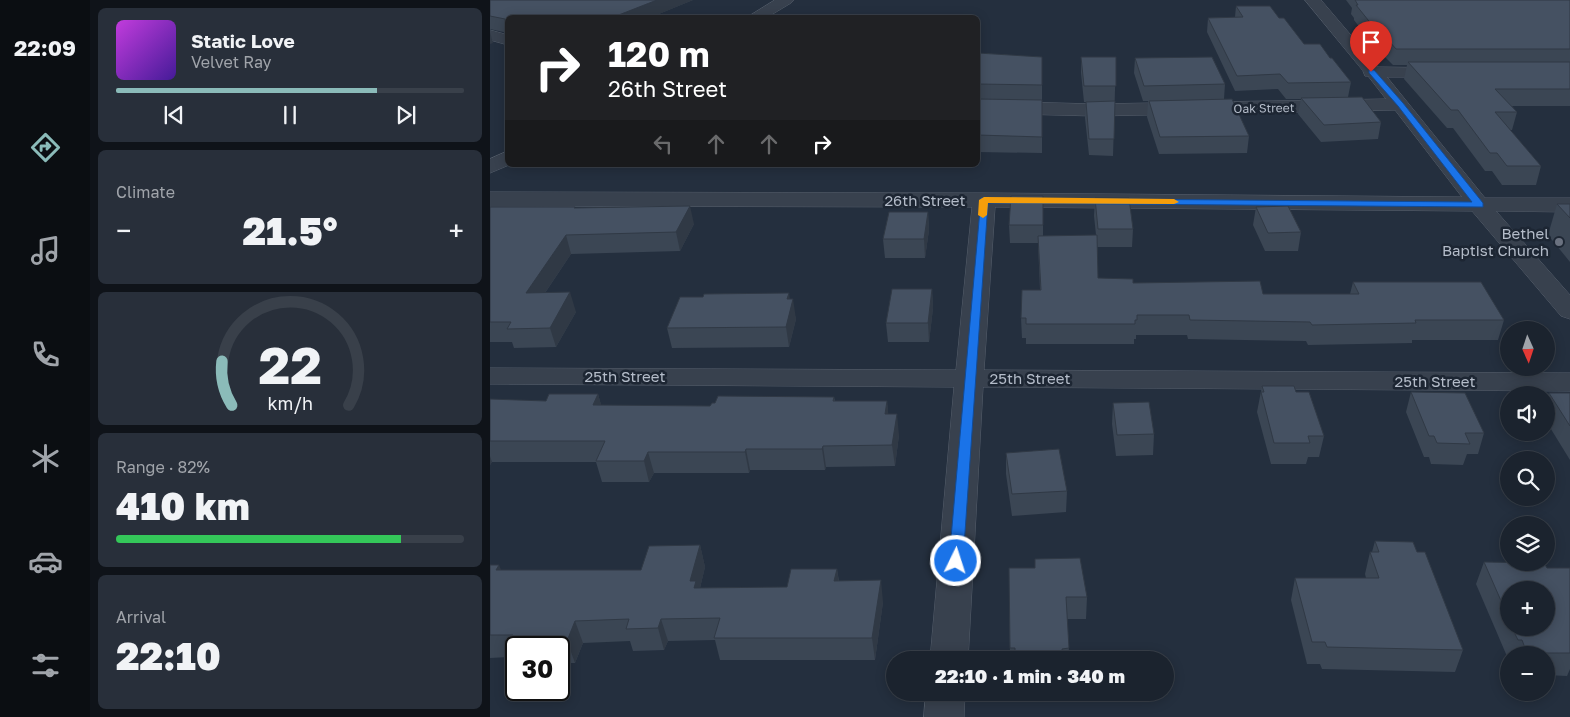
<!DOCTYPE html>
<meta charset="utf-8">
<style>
:root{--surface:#1b232e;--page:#282f3a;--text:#f1f3f6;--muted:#a0a4aa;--line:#39404a;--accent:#8bbbb9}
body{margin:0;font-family:"Golos Text",sans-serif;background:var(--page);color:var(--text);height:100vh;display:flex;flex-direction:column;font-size:19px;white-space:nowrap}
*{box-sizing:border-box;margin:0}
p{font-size:16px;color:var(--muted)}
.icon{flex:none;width:28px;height:28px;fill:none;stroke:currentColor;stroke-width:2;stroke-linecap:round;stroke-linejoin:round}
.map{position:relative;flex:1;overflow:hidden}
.drawer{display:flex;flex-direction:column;gap:8px;padding:8px;background:#0f1319;width:400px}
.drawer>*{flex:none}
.banner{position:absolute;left:15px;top:15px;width:475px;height:152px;border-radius:8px;box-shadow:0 2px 12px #0003,0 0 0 1px var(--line);background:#202124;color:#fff;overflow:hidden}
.needle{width:32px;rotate:177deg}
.buttons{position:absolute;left:1010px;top:321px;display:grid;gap:10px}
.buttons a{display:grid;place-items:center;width:55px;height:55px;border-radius:50%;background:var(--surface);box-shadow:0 2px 12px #0003,0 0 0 1px var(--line);font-size:25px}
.speed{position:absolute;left:15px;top:636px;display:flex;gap:10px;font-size:25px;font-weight:700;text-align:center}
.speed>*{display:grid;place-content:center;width:65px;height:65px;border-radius:50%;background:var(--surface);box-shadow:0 2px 12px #0003,0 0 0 1px var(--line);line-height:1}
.speed .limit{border:2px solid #111;border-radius:8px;background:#fff;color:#111}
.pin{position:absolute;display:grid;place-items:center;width:42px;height:42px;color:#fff;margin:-51px -21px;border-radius:50% 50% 50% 0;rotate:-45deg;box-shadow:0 0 5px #0007}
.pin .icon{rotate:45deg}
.me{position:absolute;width:55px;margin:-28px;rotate:4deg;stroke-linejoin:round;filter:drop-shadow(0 0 4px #0008)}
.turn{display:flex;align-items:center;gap:18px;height:105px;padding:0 20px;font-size:22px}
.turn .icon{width:65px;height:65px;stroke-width:2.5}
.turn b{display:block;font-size:35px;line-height:42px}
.lanes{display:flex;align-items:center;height:48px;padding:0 20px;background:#0003;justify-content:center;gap:25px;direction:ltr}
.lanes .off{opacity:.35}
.big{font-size:38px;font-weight:800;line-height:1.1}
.drawer .card{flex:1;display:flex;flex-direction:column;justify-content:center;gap:8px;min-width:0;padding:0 18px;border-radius:8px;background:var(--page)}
.drawer .dial{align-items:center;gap:0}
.dial svg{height:130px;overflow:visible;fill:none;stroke:var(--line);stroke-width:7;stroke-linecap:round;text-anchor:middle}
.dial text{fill:var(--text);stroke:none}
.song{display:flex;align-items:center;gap:15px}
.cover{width:60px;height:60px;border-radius:8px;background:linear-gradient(135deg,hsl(290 70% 55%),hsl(260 70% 35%))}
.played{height:5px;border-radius:2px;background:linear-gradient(90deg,var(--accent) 75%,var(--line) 75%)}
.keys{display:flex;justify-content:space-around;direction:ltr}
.heat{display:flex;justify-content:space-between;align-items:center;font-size:28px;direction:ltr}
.charge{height:8px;border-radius:4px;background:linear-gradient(90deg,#34c759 82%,var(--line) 0)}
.trip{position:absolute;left:396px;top:651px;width:288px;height:50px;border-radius:25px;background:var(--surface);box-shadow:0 2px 12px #0003,0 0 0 1px var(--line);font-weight:800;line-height:50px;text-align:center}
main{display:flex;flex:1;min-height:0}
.tabs{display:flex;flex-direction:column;width:90px;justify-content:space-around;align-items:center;background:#0b0e12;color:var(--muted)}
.tabs .icon{width:35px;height:35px}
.tabs .on{color:var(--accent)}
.tabs b{font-size:22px;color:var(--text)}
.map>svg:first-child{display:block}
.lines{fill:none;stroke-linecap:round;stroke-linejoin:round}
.street-casing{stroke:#565f6c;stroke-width:1}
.street{fill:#38414e;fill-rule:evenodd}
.wall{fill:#3b4654;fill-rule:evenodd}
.shaded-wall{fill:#303945}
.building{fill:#455162;stroke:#303945}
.route{fill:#1a73e8;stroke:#114b97}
.slow{fill:#f59e0b}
.worship-dot{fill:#6b7280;stroke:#1d2633;stroke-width:2}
.labels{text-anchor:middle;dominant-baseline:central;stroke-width:5;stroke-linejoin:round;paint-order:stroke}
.far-street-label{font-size:12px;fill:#b4bcc9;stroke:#1d2633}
.street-label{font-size:15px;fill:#b4bcc9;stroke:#1d2633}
.poi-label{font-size:15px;fill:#b4bcc9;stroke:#1d2633;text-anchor:end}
</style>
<main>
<nav class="tabs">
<b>22:09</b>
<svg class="icon on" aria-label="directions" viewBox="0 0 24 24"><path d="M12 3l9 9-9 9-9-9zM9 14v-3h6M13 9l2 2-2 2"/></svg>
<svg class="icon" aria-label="music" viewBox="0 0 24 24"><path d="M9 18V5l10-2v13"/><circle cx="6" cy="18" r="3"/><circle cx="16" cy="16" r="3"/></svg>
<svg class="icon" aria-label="phone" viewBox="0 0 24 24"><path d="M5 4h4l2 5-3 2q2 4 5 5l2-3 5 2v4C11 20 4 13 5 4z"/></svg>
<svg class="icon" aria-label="climate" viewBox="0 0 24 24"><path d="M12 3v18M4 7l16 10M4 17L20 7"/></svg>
<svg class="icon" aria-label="car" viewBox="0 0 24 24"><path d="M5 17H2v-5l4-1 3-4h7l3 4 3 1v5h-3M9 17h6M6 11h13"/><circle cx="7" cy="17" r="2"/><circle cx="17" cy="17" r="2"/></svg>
<svg class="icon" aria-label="filters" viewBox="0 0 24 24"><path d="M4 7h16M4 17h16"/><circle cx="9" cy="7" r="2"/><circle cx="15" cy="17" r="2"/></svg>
</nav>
<section class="drawer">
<div class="card">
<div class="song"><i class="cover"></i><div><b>Static Love</b><p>Velvet Ray</p></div></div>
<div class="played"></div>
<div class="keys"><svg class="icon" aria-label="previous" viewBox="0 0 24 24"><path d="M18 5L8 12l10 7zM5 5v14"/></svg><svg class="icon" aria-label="pause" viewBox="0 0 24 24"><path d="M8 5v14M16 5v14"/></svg><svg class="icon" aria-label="next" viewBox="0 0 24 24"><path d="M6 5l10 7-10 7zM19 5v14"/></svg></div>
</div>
<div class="card"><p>Climate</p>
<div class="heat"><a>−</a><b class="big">21.5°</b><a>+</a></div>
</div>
<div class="card dial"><svg viewBox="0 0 100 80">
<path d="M14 69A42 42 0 1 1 86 69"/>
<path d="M14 69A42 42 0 0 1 8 42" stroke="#8bbbb9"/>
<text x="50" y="56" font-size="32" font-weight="700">22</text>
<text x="50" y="72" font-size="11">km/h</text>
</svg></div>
<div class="card"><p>Range · 82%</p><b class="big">410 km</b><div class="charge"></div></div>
<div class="card"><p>Arrival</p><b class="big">22:10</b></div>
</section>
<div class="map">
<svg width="1080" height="717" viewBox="0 0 1080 717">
<rect width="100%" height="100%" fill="#242f3e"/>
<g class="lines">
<g class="street-casing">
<g id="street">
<polygon points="285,0 304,0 301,3 276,18 256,18"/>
<polygon points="815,0 831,0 888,67 958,68 961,72 958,76 952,77 897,77 995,198 1080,198 1080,212 1006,211 1080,295 1080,319 1071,316 982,211 505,207 494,370 1080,373 1080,391 493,387 478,660 440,660 464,387 0,384 0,368 466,370 482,207 0,206 0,192 494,193 972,197 905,110 605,116 488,113 488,101 605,104 896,99 878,76 875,76 873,71"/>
<polygon points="0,30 18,35 18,45 0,40"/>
<polygon points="18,151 19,165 0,173 0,159"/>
<polygon points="436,692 475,692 474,717 434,717"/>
</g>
</g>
<use href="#street" class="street"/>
</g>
<g class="wall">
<polygon points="0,0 203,0 159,18 18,18 18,33 0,29"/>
<polygon points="856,0 1080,0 1080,106 1022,106 1027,112 1022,130 1020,130 1051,166 1046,185 1012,185 1002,171 995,171 963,128 957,128 914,79 917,65 903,65 895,57 892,57 864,20 864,18 861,14 862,8"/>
<polygon points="746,6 789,18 814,44 840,58 861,82 858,97 891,122 888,139 831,142 808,114 811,99 796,99 788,89 745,91 717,32 718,18 745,17"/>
<polygon points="488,53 552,57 552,153 488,152"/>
<polygon points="591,57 626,57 623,156 599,155 595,118 596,102 594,102 591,73"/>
<polygon points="645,58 735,84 734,99 759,136 757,153 669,154 657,117 658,101 653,101 644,73"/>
<polygon points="553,196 553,236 606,235 604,216 605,198 643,229 642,247 607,247 608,278 643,283 773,294 860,294 863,282 1014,320 1008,340 922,340 922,343 818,345 816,341 698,339 697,335 646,335 646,339 644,339 644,344 536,344 536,338 532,338 531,318 550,290 548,243 520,243 519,225"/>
<polygon points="1067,204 1080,204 1080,262 1058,235"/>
<polygon points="0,207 85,208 204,224 190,251 81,254 55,293 86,312 66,347 24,348 22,342 0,342"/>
<polygon points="766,207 811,232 808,251 775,251 763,225"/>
<polygon points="438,212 439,230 435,258 395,258 393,239"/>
<polygon points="442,289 443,308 439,342 398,342 396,323"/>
<polygon points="300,299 306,319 299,347 182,348 177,328"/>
<polygon points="772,386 834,436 829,457 818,457 816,464 781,464 767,412"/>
<polygon points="921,392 994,433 988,454 977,454 973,465 941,464 939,457 934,457 916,412"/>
<polygon points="1059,393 1080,393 1080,460 1056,421 1056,400"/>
<polygon points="108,394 111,405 220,406 225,403 344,397 345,401 397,401 398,414 409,435 405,466 336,467 335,470 260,470 259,473 164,473 159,482 112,482 106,462 2,462 0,465 0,399 56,401"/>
<polygon points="623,403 664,434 663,455 626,456 622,424"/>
<polygon points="516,453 577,491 576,512 522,516 516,474"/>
<polygon points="885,541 927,552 973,650 965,672 832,669 830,664 817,664 801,600 805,578 876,578 875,574 880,552 882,552"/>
<polygon points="210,545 215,567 210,588 297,587 347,569 349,581 393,602 385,660 230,660 225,640 178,641 174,650 143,651 140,641 93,643 85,663 77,663 74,672 69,672 69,648 26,648 26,672 25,672 19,657 0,658 0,565 11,570 151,570"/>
<path d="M994,562L1057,568H1080V669L1077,676L1056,675V655H1019V661L986,584ZM1019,590L1056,628H1019Z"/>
<polygon points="519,568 597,597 596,619 577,619 579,648 578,660 520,660"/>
</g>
<g class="shaded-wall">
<polygon points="167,0 203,0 159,18 121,18"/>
<polygon points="0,32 3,43 0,44"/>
<polygon points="200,206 204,224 190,251 186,232"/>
<polygon points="438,212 439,230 435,258 434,239"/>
<polygon points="76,235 81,254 42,312 36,293"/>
<polygon points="442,289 443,308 439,342 438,323"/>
<polygon points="80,292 86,312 66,347 60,328"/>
<polygon points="299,293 301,306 303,299 306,319 299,347 296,327 297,299"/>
<polygon points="108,394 114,415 103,405"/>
<polygon points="397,401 399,421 395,414"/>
<polygon points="407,414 409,435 405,466 402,445"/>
<polygon points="333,446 336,467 335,470 332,449"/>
<polygon points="256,449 260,470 259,473 255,452"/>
<polygon points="158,452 164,473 159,482 154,461"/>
<polygon points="0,456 2,462 0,465"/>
<polygon points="210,545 215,567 209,592 212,603 200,581"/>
<polygon points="9,565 18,586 6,570"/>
<polygon points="347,569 350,591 344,581"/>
<polygon points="391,580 393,602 385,660 382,638"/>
<polygon points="171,619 178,641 174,650 168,628"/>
<polygon points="85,621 93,643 85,663 77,641"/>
<polygon points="69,641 77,663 74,672 69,659 69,648 66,648"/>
</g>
<g class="building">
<polygon points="0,0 167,0 121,18 59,18 55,16 55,18 18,18 18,23 16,24 15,19 0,16"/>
<polygon points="865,0 1080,0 1080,49 906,49 899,41 895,41 866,5 868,5"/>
<polygon points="746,6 780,6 789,18 794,18 814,44 830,44 840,58 842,58 861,82 798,83 790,74 747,76 718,18 753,17"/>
<polygon points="488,53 552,57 552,85 488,84"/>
<polygon points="591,57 626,57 626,86 594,86"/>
<polygon points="722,57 735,84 654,86 645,58"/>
<polygon points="918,62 1080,62 1080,89 1005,89 1027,112 1005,112 1051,166 1017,166 1007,153 1000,153 968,110 961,110"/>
<polygon points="872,97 891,122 834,125 811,98"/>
<polygon points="488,99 552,100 552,137 488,135"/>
<polygon points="742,99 759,136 670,137 659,101"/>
<polygon points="625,101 624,139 599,139 596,102"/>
<polygon points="521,196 553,196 553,225 519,225"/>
<polygon points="605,198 639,198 643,229 608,229"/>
<polygon points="1067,204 1080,204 1080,218"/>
<polygon points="200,206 186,232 76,235 36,293 80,292 60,328 17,329 21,322 0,322 0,207 85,207 84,208"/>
<polygon points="798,206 811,232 778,233 766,207"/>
<polygon points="399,212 438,212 434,239 393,239"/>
<polygon points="607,235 608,278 643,279 643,283 770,281 773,294 869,294 863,282 991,282 1014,320 925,320 926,323 822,325 820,322 700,320 699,315 647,315 647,320 645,320 645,324 536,324 536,318 531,318 532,290 551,290 548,236"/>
<polygon points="402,289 442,289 438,323 396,323"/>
<polygon points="299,293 297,299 303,299 296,327 177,328 190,297 213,297 214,294"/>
<polygon points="772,386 804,386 806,392 819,392 834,436 818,436 820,443 784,443 771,392 774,392"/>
<polygon points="921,392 975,393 994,433 975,433 980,444 947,443 944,436 939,436"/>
<polygon points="1059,393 1080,393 1080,426"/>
<polygon points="59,394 108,394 103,405 220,406 222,403 225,403 228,396 344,397 343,401 397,401 395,414 407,414 402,445 333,446 332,449 256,449 255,452 158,452 154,461 106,461 115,441 0,441 0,399 56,401"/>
<polygon points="659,402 664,434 627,435 623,403"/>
<polygon points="569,449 577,491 522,494 516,453"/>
<polygon points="885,541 923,542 927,552 935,552 973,650 837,647 835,642 822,642 805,578 889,578 880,552 889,552"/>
<polygon points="210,545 200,581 206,581 204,588 297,587 301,569 347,569 344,581 391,580 382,638 224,638 230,618 171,619 168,628 136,629 139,619 85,621 77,641 69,641 66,648 26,648 26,650 16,650 23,635 0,635 0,565 9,565 6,570 151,570 159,546"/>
<polygon points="590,558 597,597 576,597 579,648 572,649 573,658 525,659 525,648 520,648 519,568 545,568 545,559"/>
<polygon points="994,562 1054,563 1057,568 1080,568 1080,653 1037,653 1032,640 1028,640 1022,628 1056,628 1056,590 1019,590 1019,619"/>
</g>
<polygon class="route" points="879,70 884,70 913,103 993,203 993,207 498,203 473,561 471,564 466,566 461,564 459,561 491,198 982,202 908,106 879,73"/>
<polygon class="slow" points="494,197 684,199 689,202 684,204 498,203 497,215 493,218 488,215 489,200"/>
<circle class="worship-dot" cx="1069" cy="242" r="5"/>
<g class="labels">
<g class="far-street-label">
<text transform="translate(774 108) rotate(-1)">Oak Street</text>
</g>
<g class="street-label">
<text x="435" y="200">26th Street</text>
<text x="135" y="376">25th Street</text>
<text x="540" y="378">25th Street</text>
<text x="945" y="381">25th Street</text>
</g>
<g class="poi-label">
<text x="1059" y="233">Bethel<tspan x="1059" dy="17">Baptist Church</tspan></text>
</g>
</g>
</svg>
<div class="buttons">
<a><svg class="needle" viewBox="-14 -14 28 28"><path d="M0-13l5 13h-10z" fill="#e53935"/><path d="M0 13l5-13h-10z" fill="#a0a4aa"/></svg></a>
<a><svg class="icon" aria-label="sound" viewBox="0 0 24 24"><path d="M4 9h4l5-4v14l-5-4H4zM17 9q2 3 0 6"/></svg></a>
<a><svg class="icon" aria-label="search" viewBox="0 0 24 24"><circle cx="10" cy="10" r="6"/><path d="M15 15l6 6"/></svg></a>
<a><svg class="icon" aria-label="layers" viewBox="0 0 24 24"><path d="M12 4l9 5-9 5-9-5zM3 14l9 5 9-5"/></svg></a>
<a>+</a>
<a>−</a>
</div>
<div class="speed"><div class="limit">30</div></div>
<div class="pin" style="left:881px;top:72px;background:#d93025"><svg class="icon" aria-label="arrive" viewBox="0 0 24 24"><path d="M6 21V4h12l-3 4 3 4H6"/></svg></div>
<svg class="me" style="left:466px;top:561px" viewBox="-20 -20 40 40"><circle r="17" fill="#1a73e8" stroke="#fff" stroke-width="3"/><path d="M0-11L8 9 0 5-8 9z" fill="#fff"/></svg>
<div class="trip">22:10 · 1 min · 340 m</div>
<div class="banner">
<div class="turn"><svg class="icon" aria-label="right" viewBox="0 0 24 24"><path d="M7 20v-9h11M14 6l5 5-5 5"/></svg><div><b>120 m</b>26th Street</div></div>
<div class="lanes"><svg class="icon off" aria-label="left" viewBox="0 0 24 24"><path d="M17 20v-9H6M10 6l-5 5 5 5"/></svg><svg class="icon off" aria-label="ahead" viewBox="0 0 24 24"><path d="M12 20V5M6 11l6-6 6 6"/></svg><svg class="icon off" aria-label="ahead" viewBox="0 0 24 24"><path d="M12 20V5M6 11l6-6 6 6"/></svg><svg class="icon" aria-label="right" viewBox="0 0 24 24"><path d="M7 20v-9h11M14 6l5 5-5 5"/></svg></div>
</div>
</div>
</main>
